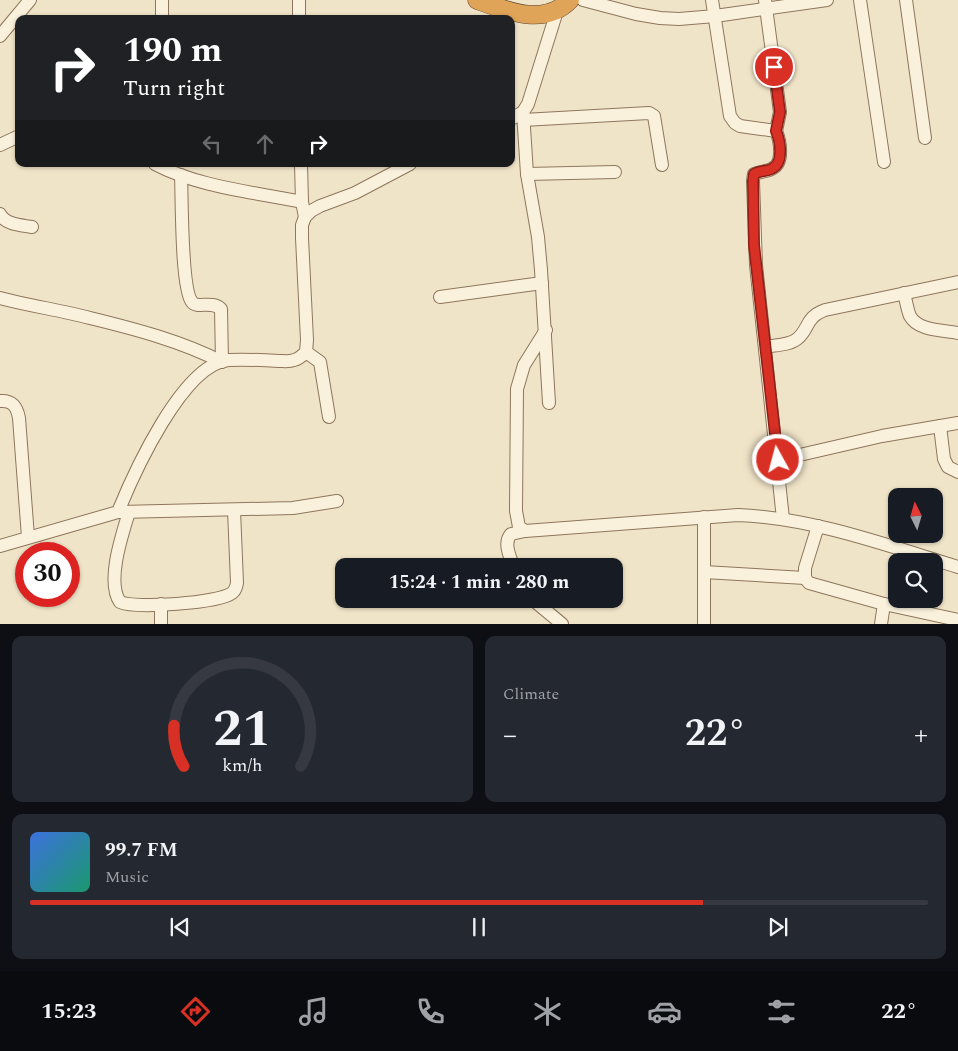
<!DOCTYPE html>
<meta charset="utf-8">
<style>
:root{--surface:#171b24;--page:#242831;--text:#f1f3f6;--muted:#9ea1a6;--line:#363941;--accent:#d93025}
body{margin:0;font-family:Spectral,serif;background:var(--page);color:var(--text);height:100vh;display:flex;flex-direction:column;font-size:19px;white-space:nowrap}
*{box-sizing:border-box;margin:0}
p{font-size:16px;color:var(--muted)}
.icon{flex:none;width:28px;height:28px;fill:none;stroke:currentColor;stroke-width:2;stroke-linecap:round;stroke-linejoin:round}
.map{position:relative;height:624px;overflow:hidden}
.side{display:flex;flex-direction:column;gap:12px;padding:12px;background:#0d0f14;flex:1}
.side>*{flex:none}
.top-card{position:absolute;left:15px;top:15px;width:500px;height:152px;border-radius:10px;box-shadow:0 1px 4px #0004;background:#202124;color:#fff;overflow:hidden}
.needle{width:32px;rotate:355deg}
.tools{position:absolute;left:888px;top:488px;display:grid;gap:10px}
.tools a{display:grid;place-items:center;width:55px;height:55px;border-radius:10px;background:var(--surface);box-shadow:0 1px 4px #0004;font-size:25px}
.speed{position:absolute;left:15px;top:542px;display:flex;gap:10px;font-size:25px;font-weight:700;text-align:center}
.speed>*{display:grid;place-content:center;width:65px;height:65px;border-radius:50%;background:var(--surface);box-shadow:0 1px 4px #0004;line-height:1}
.speed .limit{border:8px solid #d22;background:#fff;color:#111}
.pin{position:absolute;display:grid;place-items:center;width:42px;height:42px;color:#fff;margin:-21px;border:2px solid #fff;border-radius:50%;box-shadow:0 1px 5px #0007}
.me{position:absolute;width:55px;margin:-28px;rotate:353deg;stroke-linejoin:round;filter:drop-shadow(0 0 4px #0008)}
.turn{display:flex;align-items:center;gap:18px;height:105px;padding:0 25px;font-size:22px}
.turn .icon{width:65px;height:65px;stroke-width:2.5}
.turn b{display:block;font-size:35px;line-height:42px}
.lanes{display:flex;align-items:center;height:48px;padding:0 25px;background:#0003;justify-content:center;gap:25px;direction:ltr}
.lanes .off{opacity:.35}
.big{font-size:38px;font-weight:700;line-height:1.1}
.side .tile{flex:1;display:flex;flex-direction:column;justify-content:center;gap:8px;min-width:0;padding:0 18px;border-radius:10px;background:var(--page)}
.side .dial{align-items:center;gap:0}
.dial svg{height:130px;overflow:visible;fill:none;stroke:var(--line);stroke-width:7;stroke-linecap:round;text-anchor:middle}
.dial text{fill:var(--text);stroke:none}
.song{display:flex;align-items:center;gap:15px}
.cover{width:60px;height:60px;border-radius:8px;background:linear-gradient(135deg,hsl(220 70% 55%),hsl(160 70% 35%))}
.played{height:5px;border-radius:2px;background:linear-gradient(90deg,var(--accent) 75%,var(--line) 75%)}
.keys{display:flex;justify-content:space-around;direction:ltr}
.heat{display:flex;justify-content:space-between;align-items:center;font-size:28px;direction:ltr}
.side .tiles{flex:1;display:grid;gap:12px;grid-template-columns:1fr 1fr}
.tile:last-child{grid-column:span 2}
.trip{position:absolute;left:335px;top:558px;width:288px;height:50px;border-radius:10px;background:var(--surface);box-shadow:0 1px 4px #0004;font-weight:700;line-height:50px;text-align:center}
.tab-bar{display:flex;height:80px;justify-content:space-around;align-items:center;background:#090b0e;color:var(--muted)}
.tab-bar .icon{width:35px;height:35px}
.tab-bar .selected{color:var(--accent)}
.tab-bar b{font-size:22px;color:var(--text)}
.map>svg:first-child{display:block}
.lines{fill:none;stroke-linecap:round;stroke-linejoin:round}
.minor-casing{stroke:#8d765c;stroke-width:14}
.highway-casing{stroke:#5b4430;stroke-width:19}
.minor{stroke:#faf1dc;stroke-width:12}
.highway{stroke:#e0a458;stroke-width:18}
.route-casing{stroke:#8d1f18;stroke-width:12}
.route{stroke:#d93025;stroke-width:9}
</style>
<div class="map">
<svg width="958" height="624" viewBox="0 0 958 624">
<rect width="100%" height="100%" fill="#f0e4c8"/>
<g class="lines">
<g class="minor-casing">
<g id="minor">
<polyline points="162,0 162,19"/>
<polyline points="299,0 299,19"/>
<polyline points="583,0 636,14 660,18 679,19 715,16 827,0"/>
<path d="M712,0L730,116L735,123L740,126L776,131C780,140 784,162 773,168C768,172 760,171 754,174L753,181L756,265L783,519"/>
<polyline points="765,0 780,112 776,131"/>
<polyline points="860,0 884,162"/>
<polyline points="906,0 925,138"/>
<polyline points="0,36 30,0"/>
<polyline points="523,112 527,174 538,237 541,270 549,403"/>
<polyline points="511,119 523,112 528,104 557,11"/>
<polyline points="523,120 649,113 654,116 662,165"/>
<polyline points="0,145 19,136"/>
<path d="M155,164C198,187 254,192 302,202L305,217"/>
<polyline points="301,164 302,202"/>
<polyline points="527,174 615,172"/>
<path d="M0,214C6,225 21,225 32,227"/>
<path d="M904,293C906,300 907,309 910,316C918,331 943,330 958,333"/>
<polyline points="440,297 542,283"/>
<path d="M0,298C30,306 60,310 90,318C135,329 181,341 222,362L221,309C212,300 197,309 192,302C181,289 182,197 181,175"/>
<path d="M546,330L524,365L517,389L516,511L519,527L525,531L738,515C813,518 886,545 958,567"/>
<path d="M765,347C775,345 790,345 797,339C810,329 804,318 825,310L958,282"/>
<polyline points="306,352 320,362 329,417"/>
<path d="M0,401C13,400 17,407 19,418L28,537"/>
<polyline points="940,426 944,459 948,467 958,472"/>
<polyline points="778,460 882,436 958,423"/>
<polyline points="120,512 293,508 337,501"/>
<path d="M129,512C122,535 106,582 120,602C135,609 219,603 232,593C236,590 236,587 237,583L234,510"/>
<polyline points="818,526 805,568 805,578 809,583 884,604 958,620"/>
<path d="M0,546L118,512C133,475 183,363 229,360C245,359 262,360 279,361C283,361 289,362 294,360C299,359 303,355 306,352L307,340L302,238V225L305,217L311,211L320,206L355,193L410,164"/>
<path d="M513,566C510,556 503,543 511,534L525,531"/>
<polyline points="704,572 805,578"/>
<polyline points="532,599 562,624"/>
<polyline points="161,604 161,624"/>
<polyline points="704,624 704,517"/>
<polyline points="881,624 884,604"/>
</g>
</g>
<g class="highway-casing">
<path id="highway" d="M477,0C507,11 544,27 570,0"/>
</g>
<use href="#minor" class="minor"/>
<use href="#highway" class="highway"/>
</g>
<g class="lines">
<g class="route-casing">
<path id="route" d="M774,67L780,112L776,131C780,140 784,162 773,168C768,172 760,170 754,174L753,181L754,245L778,460"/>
</g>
<use href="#route" class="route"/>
</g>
</svg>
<div class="tools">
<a><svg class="needle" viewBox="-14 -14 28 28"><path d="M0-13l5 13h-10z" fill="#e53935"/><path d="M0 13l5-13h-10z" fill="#9ea1a6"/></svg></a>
<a><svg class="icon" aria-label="search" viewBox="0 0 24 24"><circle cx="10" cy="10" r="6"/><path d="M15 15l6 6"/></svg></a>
</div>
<div class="speed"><div class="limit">30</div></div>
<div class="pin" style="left:774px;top:67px;background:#d93025"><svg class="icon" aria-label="arrive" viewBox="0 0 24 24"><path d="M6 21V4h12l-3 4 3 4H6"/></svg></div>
<svg class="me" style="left:778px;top:460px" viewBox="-20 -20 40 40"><circle r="17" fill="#d93025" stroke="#fff" stroke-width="3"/><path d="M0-11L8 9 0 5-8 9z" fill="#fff"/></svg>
<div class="trip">15:24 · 1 min · 280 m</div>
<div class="top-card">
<div class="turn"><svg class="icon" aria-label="right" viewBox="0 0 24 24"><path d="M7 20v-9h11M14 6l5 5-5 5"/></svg><div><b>190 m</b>Turn right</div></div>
<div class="lanes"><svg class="icon off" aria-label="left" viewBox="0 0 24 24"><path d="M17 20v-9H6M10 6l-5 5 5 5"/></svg><svg class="icon off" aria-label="ahead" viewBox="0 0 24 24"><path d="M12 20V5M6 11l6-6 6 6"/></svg><svg class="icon" aria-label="right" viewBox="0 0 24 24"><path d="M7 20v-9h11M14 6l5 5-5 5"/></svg></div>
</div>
</div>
<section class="side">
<div class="tiles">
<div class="tile dial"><svg viewBox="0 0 100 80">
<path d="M14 69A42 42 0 1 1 86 69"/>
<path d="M14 69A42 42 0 0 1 8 44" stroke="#d93025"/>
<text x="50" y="56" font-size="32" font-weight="700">21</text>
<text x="50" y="72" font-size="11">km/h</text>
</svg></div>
<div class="tile"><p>Climate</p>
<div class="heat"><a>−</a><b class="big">22°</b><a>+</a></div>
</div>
<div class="tile">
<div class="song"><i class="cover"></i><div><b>99.7 FM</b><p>Music</p></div></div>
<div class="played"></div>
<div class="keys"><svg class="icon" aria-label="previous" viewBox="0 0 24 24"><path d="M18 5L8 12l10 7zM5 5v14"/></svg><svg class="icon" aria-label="pause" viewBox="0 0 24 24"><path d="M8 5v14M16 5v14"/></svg><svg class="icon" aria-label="next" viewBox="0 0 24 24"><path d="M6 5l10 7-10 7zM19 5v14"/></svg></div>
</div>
</div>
</section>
<nav class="tab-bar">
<b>15:23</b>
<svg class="icon selected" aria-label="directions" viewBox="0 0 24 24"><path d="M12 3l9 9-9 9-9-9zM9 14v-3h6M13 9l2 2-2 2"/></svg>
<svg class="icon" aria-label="music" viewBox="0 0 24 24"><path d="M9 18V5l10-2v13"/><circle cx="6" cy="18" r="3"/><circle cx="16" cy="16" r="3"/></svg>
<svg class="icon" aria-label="phone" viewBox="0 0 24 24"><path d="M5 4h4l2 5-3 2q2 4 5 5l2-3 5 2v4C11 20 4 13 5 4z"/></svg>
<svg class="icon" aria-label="climate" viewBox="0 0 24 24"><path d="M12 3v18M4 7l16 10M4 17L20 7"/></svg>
<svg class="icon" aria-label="car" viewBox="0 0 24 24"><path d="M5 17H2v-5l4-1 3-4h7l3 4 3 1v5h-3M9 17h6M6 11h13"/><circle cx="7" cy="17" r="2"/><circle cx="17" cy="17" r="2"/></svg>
<svg class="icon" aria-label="filters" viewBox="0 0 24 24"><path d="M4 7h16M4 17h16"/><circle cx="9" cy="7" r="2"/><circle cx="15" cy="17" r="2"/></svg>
<b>22°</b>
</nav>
